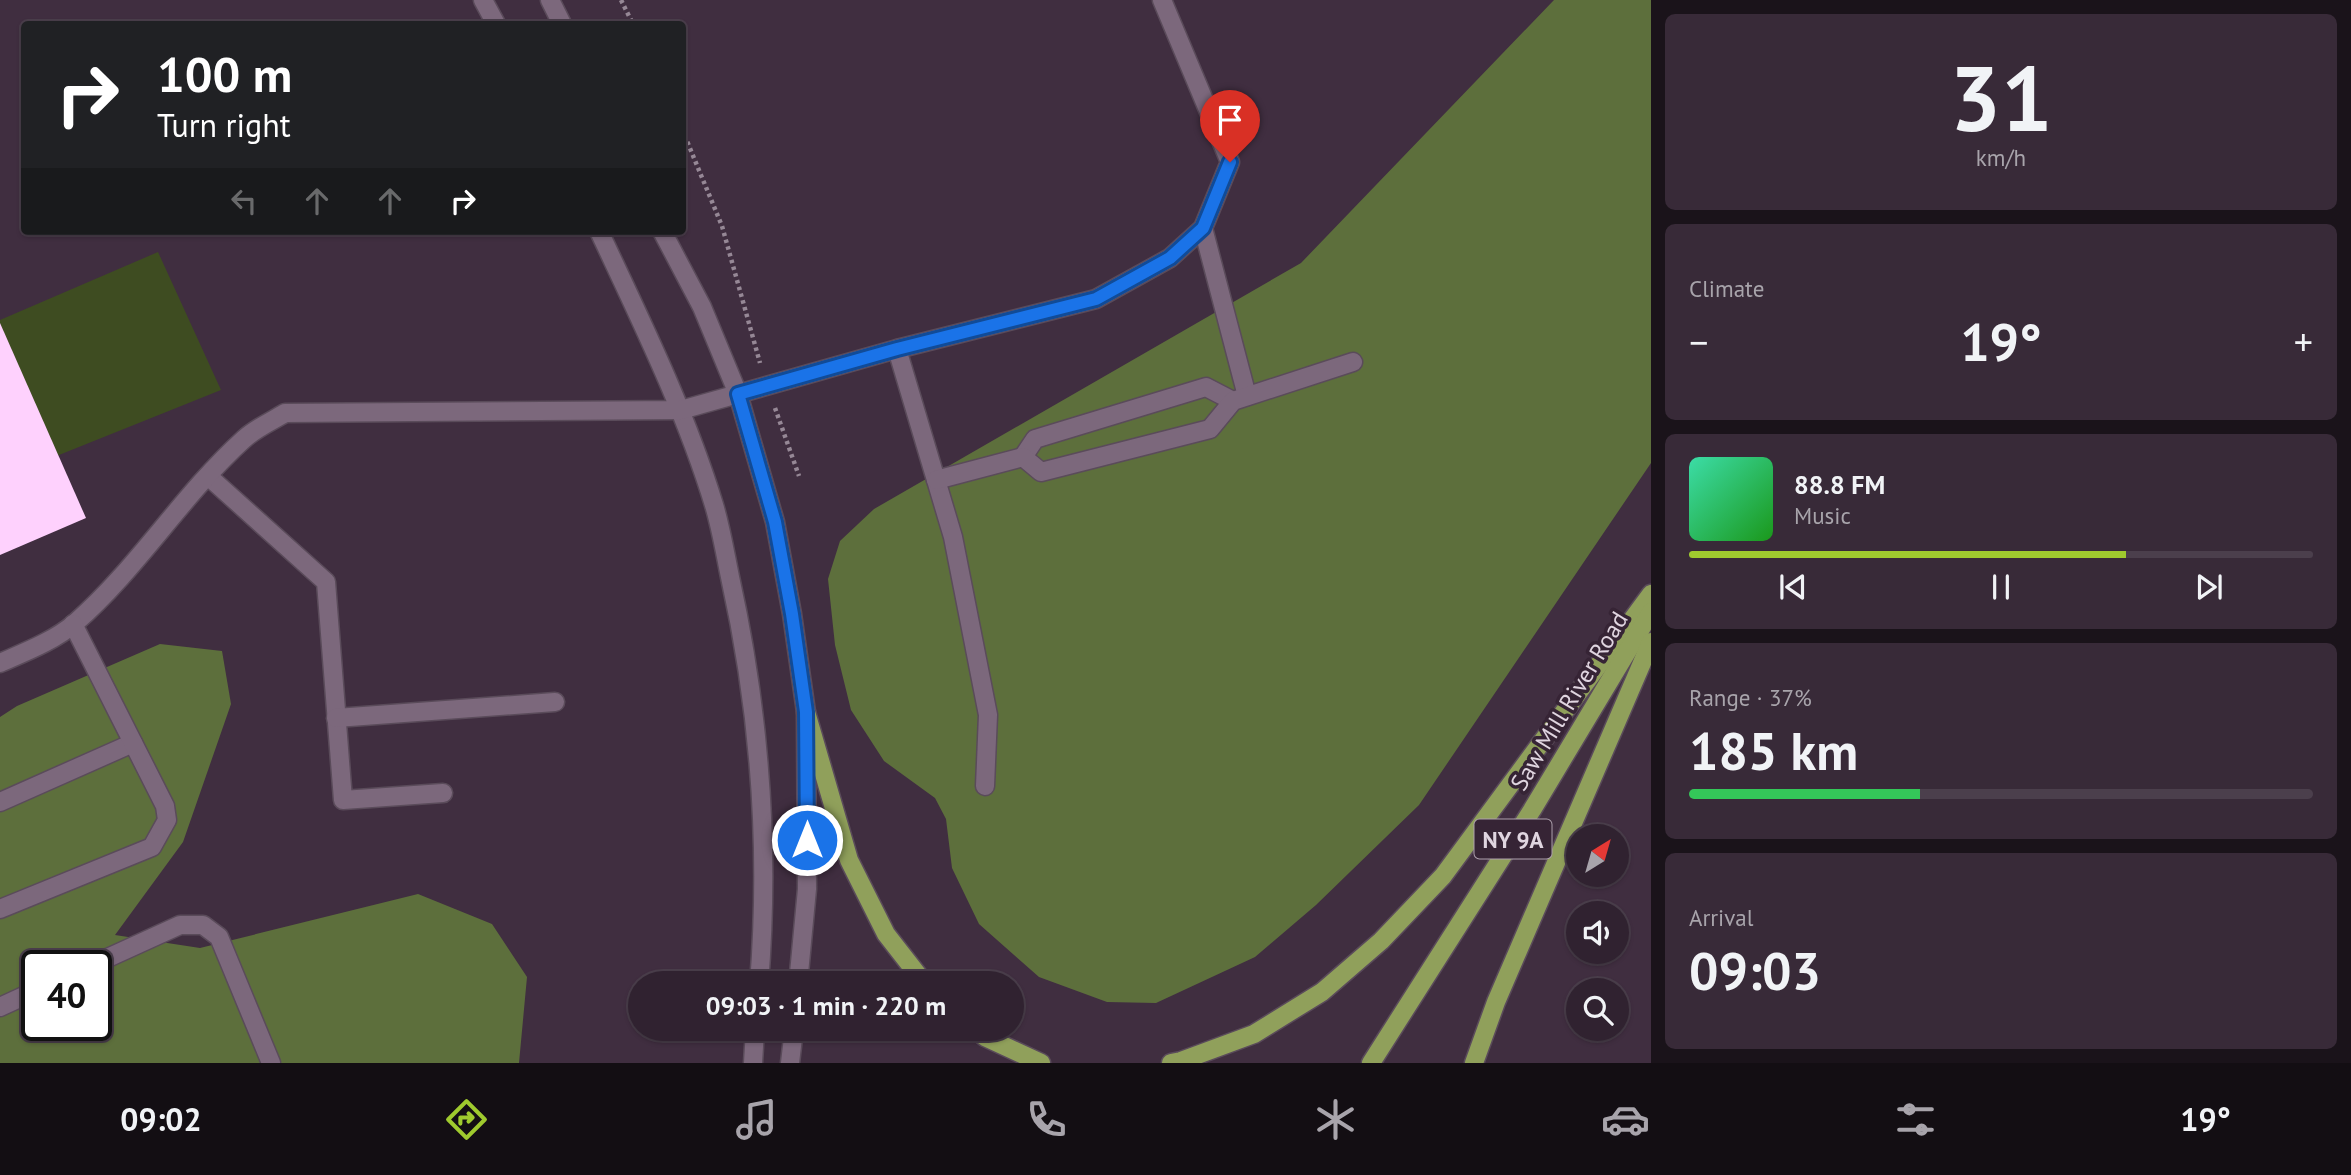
<!DOCTYPE html>
<meta charset="utf-8">
<style>
:root{--surface:#302230;--page:#382a38;--text:#f1f3f6;--muted:#a8a4ab;--line:#4b3f4c;--accent:#9fca2e}
body{margin:0;font-family:"PT Sans",sans-serif;background:var(--page);color:var(--text);height:100vh;display:flex;flex-direction:column;font-size:26px;white-space:nowrap}
*{box-sizing:border-box;margin:0}
p{font-size:23px;color:var(--muted)}
.icon{flex:none;width:38px;height:38px;fill:none;stroke:currentColor;stroke-width:2;stroke-linecap:round;stroke-linejoin:round}
.map{position:relative;flex:1;overflow:hidden}
.sheet{display:flex;flex-direction:column;gap:14px;padding:14px;background:#1a131a;width:700px}
.sheet>*{flex:none}
.hud{position:absolute;left:21px;top:21px;width:665px;height:214px;border-radius:7px;box-shadow:0 2px 5px #0004,0 0 0 2px var(--line);background:#202124;color:#fff;overflow:hidden}
.needle{width:46px;rotate:37deg}
.buttons{position:absolute;left:1566px;top:824px;display:grid;gap:14px}
.buttons a{display:grid;place-items:center;width:63px;height:63px;border-radius:50%;background:var(--surface);box-shadow:0 2px 5px #0004,0 0 0 2px var(--line);font-size:35px}
.speed{position:absolute;left:21px;top:950px;display:flex;gap:14px;font-size:35px;font-weight:700;text-align:center}
.speed>*{display:grid;place-content:center;width:91px;height:91px;border-radius:50%;background:var(--surface);box-shadow:0 2px 5px #0004,0 0 0 2px var(--line);line-height:1}
.speed .limit{border:4px solid #111;border-radius:10px;background:#fff;color:#111}
.pin{position:absolute;display:grid;place-items:center;width:60px;height:60px;color:#fff;margin:-72px -30px;border-radius:50% 50% 50% 0;rotate:-45deg;box-shadow:0 0 7px #0007}
.pin .icon{rotate:45deg}
.me{position:absolute;width:77px;margin:-38px;rotate:0deg;stroke-linejoin:round;filter:drop-shadow(0 0 5px #0008)}
.turn{display:flex;align-items:center;gap:24px;height:147px;padding:0 21px;font-size:32px}
.turn .icon{width:91px;height:91px;stroke-width:2.5}
.turn b{display:block;font-size:49px;line-height:60px}
.lanes{display:flex;align-items:center;height:66px;padding:0 21px;background:#0003;justify-content:center;gap:35px;direction:ltr}
.lanes .off{opacity:.35}
.big{font-size:52px;font-weight:700;line-height:1.1}
.sheet .tile{flex:1;display:flex;flex-direction:column;justify-content:center;gap:10px;min-width:0;padding:0 24px;border-radius:10px;background:var(--page)}
.sheet .dial{align-items:center;gap:0}
.dial b{font-size:91px;line-height:1}
.song{display:flex;align-items:center;gap:21px}
.cover{width:84px;height:84px;border-radius:10px;background:linear-gradient(135deg,hsl(160 70% 55%),hsl(120 70% 35%))}
.played{height:7px;border-radius:4px;background:linear-gradient(90deg,var(--accent) 70%,var(--line) 70%)}
.keys{display:flex;justify-content:space-around;direction:ltr}
.heat{display:flex;justify-content:space-between;align-items:center;font-size:38px;direction:ltr}
.charge{height:10px;border-radius:5px;background:linear-gradient(90deg,#34c759 37%,var(--line) 0)}
.trip{position:absolute;left:628px;top:971px;width:396px;height:70px;border-radius:35px;background:var(--surface);box-shadow:0 2px 5px #0004,0 0 0 2px var(--line);font-weight:700;line-height:70px;text-align:center}
.dock{display:flex;height:112px;justify-content:space-around;align-items:center;background:#130e13;color:var(--muted)}
.dock .icon{width:49px;height:49px}
.dock .current{color:var(--accent)}
.dock b{font-size:32px;color:var(--text)}
main{display:flex;flex:1;min-height:0}
.map>svg:first-child{display:block}
.green{fill:#3e4c21}
.forest{fill:#5d6f3c;fill-rule:evenodd}
.building{fill:#fed1fd}
.lines{fill:none;stroke-linecap:round;stroke-linejoin:round}
.minor-casing{stroke:#5a4b5a;stroke-width:21}
.major-casing{stroke:#5a4b5a;stroke-width:21}
.path{stroke:#968896;stroke-width:4.5;stroke-dasharray:3.5 3.5;stroke-linecap:butt}
.minor{stroke:#7c687c;stroke-width:18}
.major{stroke:#90a05b;stroke-width:18}
.route-casing{stroke:#114b97;stroke-width:18}
.route{stroke:#1a73e8;stroke-width:12}
.labels{text-anchor:middle;dominant-baseline:central;stroke-width:7;stroke-linejoin:round;paint-order:stroke}
.shield{fill:#362435;stroke:#ada0ad;stroke-width:2}
.shield-label{font-size:23px;font-weight:bold;fill:#e0d5e0}
.street-label{font-size:24px;fill:#e0d5e0;stroke:#362435}
</style>
<main>
<div class="map">
<svg width="1651" height="1063" viewBox="0 0 1651 1063">
<rect width="100%" height="100%" fill="#402e40"/>
<polygon class="green" points="158,252 221,390 54,457 0,339 0,320"/>
<g class="forest">
<polygon points="1554,0 1651,0 1651,463 1419,805 1316,905 1255,957 1156,1003 1107,1002 1039,977 979,924 952,868 946,819 935,798 884,761 851,710 835,645 828,579 840,541 874,509 1301,263"/>
<path d="M160,644L222,651L231,704L183,842L115,935L200,948L418,894L492,924L527,977L519,1063H0V717L17,706ZM37,966H96V1026H37Z"/>
</g>
<polygon class="building" points="0,323 86,518 0,555"/>
<g class="lines">
<g class="minor-casing">
<g id="minor">
<polyline points="483,0 496,24"/>
<polyline points="550,0 562,24"/>
<polyline points="1203,228 1247,396"/>
<path d="M599,231C641,321 685,410 714,505C721,528 725,553 730,577C760,712 770,846 759,984"/>
<polyline points="662,231 702,307 738,394 775,522 792,614 806,712 807,889 798,984"/>
<polyline points="897,349 953,537 988,715 985,786"/>
<polyline points="1023,457 1035,439 1206,387 1233,401"/>
<polyline points="208,476 326,582 343,800 443,793"/>
<polyline points="936,480 1023,457 1041,472 1210,429 1233,401 1353,362"/>
<path d="M0,663C25,652 54,641 75,623C138,568 182,495 244,439C256,428 272,421 285,413L681,410L897,349L1096,299L1170,258L1203,228L1230,162L1162,0"/>
<polyline points="336,718 555,702"/>
<polyline points="0,802 133,743"/>
<polyline points="0,909 152,847 167,820 165,806 73,624"/>
<polyline points="90,966 180,925 203,925 219,937 271,1063"/>
<polyline points="0,1007 37,990"/>
<polyline points="753,1063 755,1029"/>
<polyline points="790,1063 794,1029"/>
</g>
</g>
<g class="major-casing">
<g id="major">
<polyline points="806,712 849,860 886,934 925,984"/>
<polyline points="975,1029 985,1037 1041,1063"/>
<polyline points="1171,1063 1181,1061 1254,1034 1322,992 1381,941 1443,876 1651,594"/>
<polyline points="1371,1063 1532,810 1651,612"/>
<polyline points="1474,1063 1496,1002 1651,642"/>
</g>
</g>
<g class="path">
<polyline points="621,0 633,24"/>
<polyline points="682,129 722,226 760,363"/>
<polyline points="775,408 799,476"/>
</g>
<use href="#minor" class="minor"/>
<use href="#major" class="major"/>
</g>
<g class="lines">
<g class="route-casing">
<polyline id="route" points="807,840 806,712 792,614 775,522 738,394 897,349 1096,299 1170,258 1203,228 1230,162"/>
</g>
<use href="#route" class="route"/>
</g>
<g class="labels">
<rect class="shield" x="1474.5" y="819.5" width="77" height="39" rx="5"/>
<g class="shield-label">
<text x="1513" y="839">NY 9A</text>
</g>
<g class="street-label">
<text transform="translate(1569 701) rotate(-59)">Saw Mill River Road</text>
</g>
</g>
</svg>
<div class="buttons">
<a><svg class="needle" viewBox="-14 -14 28 28"><path d="M0-13l5 13h-10z" fill="#e53935"/><path d="M0 13l5-13h-10z" fill="#a8a4ab"/></svg></a>
<a><svg class="icon" aria-label="sound" viewBox="0 0 24 24"><path d="M4 9h4l5-4v14l-5-4H4zM17 9q2 3 0 6"/></svg></a>
<a><svg class="icon" aria-label="search" viewBox="0 0 24 24"><circle cx="10" cy="10" r="6"/><path d="M15 15l6 6"/></svg></a>
</div>
<div class="speed"><div class="limit">40</div></div>
<div class="pin" style="left:1230px;top:162px;background:#d93025"><svg class="icon" aria-label="arrive" viewBox="0 0 24 24"><path d="M6 21V4h12l-3 4 3 4H6"/></svg></div>
<svg class="me" style="left:807px;top:840px" viewBox="-20 -20 40 40"><circle r="17" fill="#1a73e8" stroke="#fff" stroke-width="3"/><path d="M0-11L8 9 0 5-8 9z" fill="#fff"/></svg>
<div class="trip">09:03 · 1 min · 220 m</div>
<div class="hud">
<div class="turn"><svg class="icon" aria-label="right" viewBox="0 0 24 24"><path d="M7 20v-9h11M14 6l5 5-5 5"/></svg><div><b>100 m</b>Turn right</div></div>
<div class="lanes"><svg class="icon off" aria-label="left" viewBox="0 0 24 24"><path d="M17 20v-9H6M10 6l-5 5 5 5"/></svg><svg class="icon off" aria-label="ahead" viewBox="0 0 24 24"><path d="M12 20V5M6 11l6-6 6 6"/></svg><svg class="icon off" aria-label="ahead" viewBox="0 0 24 24"><path d="M12 20V5M6 11l6-6 6 6"/></svg><svg class="icon" aria-label="right" viewBox="0 0 24 24"><path d="M7 20v-9h11M14 6l5 5-5 5"/></svg></div>
</div>
</div>
<section class="sheet">
<div class="tile dial"><b>31</b><p>km/h</p></div>
<div class="tile"><p>Climate</p>
<div class="heat"><a>−</a><b class="big">19°</b><a>+</a></div>
</div>
<div class="tile">
<div class="song"><i class="cover"></i><div><b>88.8 FM</b><p>Music</p></div></div>
<div class="played"></div>
<div class="keys"><svg class="icon" aria-label="previous" viewBox="0 0 24 24"><path d="M18 5L8 12l10 7zM5 5v14"/></svg><svg class="icon" aria-label="pause" viewBox="0 0 24 24"><path d="M8 5v14M16 5v14"/></svg><svg class="icon" aria-label="next" viewBox="0 0 24 24"><path d="M6 5l10 7-10 7zM19 5v14"/></svg></div>
</div>
<div class="tile"><p>Range · 37%</p><b class="big">185 km</b><div class="charge"></div></div>
<div class="tile"><p>Arrival</p><b class="big">09:03</b></div>
</section>
</main>
<nav class="dock">
<b>09:02</b>
<svg class="icon current" aria-label="directions" viewBox="0 0 24 24"><path d="M12 3l9 9-9 9-9-9zM9 14v-3h6M13 9l2 2-2 2"/></svg>
<svg class="icon" aria-label="music" viewBox="0 0 24 24"><path d="M9 18V5l10-2v13"/><circle cx="6" cy="18" r="3"/><circle cx="16" cy="16" r="3"/></svg>
<svg class="icon" aria-label="phone" viewBox="0 0 24 24"><path d="M5 4h4l2 5-3 2q2 4 5 5l2-3 5 2v4C11 20 4 13 5 4z"/></svg>
<svg class="icon" aria-label="climate" viewBox="0 0 24 24"><path d="M12 3v18M4 7l16 10M4 17L20 7"/></svg>
<svg class="icon" aria-label="car" viewBox="0 0 24 24"><path d="M5 17H2v-5l4-1 3-4h7l3 4 3 1v5h-3M9 17h6M6 11h13"/><circle cx="7" cy="17" r="2"/><circle cx="17" cy="17" r="2"/></svg>
<svg class="icon" aria-label="filters" viewBox="0 0 24 24"><path d="M4 7h16M4 17h16"/><circle cx="9" cy="7" r="2"/><circle cx="15" cy="17" r="2"/></svg>
<b>19°</b>
</nav>
